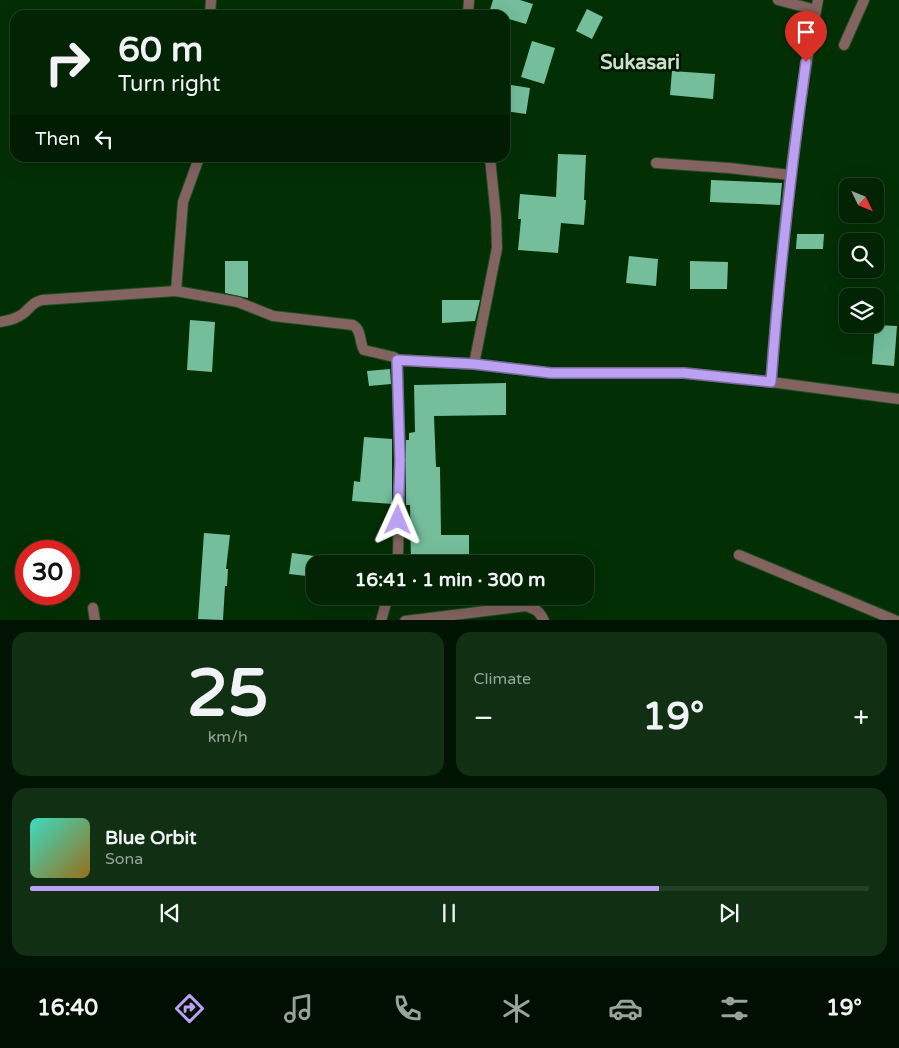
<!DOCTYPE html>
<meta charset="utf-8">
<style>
:root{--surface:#022304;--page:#102f13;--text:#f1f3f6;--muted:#96a49a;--line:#234026;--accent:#bca0f2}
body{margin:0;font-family:"Varela Round",sans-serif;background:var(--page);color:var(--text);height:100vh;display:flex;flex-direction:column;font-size:19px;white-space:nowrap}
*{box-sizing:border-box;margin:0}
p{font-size:16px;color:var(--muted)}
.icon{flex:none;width:28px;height:28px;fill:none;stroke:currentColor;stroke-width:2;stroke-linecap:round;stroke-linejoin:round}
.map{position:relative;height:620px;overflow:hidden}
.sheet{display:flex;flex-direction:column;gap:12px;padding:12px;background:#011302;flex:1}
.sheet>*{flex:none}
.banner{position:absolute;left:10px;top:10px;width:500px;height:152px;border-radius:15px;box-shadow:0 5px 20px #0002,0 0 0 1px var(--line);background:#022304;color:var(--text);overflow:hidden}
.needle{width:32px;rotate:133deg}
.buttons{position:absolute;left:839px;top:178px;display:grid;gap:10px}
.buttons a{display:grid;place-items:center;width:45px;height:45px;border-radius:10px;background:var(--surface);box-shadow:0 5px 20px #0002,0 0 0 1px var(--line);font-size:25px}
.speed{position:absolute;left:15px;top:540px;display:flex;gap:10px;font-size:25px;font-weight:700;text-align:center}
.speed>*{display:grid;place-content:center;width:65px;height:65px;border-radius:50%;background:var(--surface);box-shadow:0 5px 20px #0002,0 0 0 1px var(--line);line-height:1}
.speed .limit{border:8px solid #d22;background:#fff;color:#111}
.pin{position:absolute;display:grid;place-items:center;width:42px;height:42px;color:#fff;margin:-51px -21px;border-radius:50% 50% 50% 0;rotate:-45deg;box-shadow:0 0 5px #0007}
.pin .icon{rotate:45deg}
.me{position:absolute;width:55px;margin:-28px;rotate:1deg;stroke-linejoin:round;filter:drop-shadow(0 0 4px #0008)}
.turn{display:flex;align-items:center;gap:18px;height:105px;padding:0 25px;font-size:22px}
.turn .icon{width:65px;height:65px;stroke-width:2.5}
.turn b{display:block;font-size:35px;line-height:42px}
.then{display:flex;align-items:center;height:48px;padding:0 25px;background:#0003;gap:10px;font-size:19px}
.big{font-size:38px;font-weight:800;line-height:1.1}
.sheet .tile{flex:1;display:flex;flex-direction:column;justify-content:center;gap:8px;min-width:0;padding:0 18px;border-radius:15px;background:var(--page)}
.sheet .dial{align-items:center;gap:0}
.dial b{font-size:65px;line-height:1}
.song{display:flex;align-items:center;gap:15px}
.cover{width:60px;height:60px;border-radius:8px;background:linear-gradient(135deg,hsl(170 70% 55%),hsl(40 70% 35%))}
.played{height:5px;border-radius:2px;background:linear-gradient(90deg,var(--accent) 75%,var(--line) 75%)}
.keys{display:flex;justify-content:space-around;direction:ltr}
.heat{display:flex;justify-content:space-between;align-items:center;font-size:28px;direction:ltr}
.sheet .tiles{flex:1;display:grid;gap:12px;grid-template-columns:1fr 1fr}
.tile:last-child{grid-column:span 2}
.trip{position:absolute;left:306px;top:555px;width:288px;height:50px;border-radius:15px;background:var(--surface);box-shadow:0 5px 20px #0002,0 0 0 1px var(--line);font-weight:800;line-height:50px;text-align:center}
.tabs{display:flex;height:80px;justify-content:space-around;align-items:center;background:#010e02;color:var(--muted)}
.tabs .icon{width:35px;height:35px}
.tabs .active{color:var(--accent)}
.tabs b{font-size:22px;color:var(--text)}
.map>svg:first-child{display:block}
.building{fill:#74be9c}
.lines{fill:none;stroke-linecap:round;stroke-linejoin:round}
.lane-casing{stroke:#224c24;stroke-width:12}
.street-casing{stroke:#224c24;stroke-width:12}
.lane{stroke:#826360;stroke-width:10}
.street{stroke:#826360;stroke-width:10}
.route-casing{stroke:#7a689d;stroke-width:12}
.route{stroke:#bca0f2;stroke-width:9}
.labels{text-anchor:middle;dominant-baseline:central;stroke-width:5;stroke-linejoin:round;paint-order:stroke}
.quarter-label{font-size:20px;font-weight:bold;fill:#c6e3c4;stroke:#011401}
</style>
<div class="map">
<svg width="899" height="621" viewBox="0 0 899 621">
<rect width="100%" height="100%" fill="#032f05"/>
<g class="building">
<polygon points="493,0 520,0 533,4 526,24 505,18 505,15 489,13"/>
<polygon points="587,9 603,17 592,39 576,31"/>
<polygon points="532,41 555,48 544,84 521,77"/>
<polygon points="672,71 715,74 713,99 670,95"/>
<polygon points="505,84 530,88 526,114 505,111"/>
<polygon points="558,154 586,155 584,200 586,200 584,225 561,223 558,253 518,250 521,219 518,219 520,194 556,197"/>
<polygon points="711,180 782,183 780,205 710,202"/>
<polygon points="797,234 824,234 823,249 796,249"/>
<polygon points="629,256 658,259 656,286 626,283"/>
<polygon points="225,261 248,261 248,298 225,293"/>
<polygon points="690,261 728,262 727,289 690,289"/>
<polygon points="442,300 480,300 475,321 442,323"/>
<polygon points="190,320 215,322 212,372 187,370"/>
<polygon points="875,325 897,326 894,366 872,364"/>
<polygon points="390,369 391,384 369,386 367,371"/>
<polygon points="506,383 506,415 434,416 436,467 440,467 441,535 469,535 469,560 441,560 441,562 411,563 410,505 406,505 406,440 409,440 409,433 415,432 414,385"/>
<polygon points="364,437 392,439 392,504 352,501 354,481 360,482"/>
<polygon points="204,533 230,535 226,569 228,569 227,586 225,586 223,620 198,619"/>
<polygon points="292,553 315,556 315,577 289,574"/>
</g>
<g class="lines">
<g class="lane-casing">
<polyline id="lane" points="739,555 897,621"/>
</g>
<g class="street-casing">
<g id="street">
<polyline points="778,0 816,10"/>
<polyline points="210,15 211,0"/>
<polyline points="468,15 469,0"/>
<polyline points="844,45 864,0"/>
<polyline points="656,163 729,168 790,175"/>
<polyline points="176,291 183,202 199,158"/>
<path d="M0,322C9,320 17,319 24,313C32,306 32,303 42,300L176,291L238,302L273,316L353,325C362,330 359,342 364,350L394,357L397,360L474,364L551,373H684L771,382L899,399"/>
<polyline points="474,364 497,248 496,217 490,158"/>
<path d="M771,382C780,254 793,126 818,0"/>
<polyline points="396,564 398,556 400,460 397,360"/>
<polyline points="93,608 95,621"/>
<polyline points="381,621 388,596"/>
<path d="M405,621L526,606C535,609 540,611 544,621"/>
</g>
</g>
<use href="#lane" class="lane"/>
<use href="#street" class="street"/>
</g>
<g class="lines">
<g class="route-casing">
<path id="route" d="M398,520L400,460L397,360L474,364L551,373H684L771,382C779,275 791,169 806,62"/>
</g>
<use href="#route" class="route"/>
</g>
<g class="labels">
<g class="quarter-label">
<text x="640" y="63">Sukasari</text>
</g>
</g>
</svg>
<div class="buttons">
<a><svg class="needle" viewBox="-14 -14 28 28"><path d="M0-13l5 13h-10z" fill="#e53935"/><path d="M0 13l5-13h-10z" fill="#96a49a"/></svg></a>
<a><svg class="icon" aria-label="search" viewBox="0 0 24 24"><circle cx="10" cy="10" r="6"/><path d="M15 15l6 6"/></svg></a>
<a><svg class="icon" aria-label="layers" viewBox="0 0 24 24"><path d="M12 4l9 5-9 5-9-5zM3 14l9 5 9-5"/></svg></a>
</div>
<div class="speed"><div class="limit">30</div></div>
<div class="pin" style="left:806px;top:62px;background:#d93025"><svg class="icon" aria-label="arrive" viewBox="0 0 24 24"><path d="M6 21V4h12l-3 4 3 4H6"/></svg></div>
<svg class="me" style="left:398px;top:520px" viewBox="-20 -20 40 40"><path d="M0-17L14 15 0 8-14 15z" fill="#bca0f2" stroke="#fff" stroke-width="4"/></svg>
<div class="trip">16:41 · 1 min · 300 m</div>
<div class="banner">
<div class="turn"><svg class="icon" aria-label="right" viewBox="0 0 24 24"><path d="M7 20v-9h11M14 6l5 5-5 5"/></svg><div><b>60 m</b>Turn right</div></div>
<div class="then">Then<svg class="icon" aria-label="left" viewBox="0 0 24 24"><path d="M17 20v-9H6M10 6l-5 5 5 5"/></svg></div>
</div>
</div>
<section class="sheet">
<div class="tiles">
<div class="tile dial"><b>25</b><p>km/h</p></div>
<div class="tile"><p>Climate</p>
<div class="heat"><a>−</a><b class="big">19°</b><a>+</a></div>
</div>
<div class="tile">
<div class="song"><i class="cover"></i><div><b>Blue Orbit</b><p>Sona</p></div></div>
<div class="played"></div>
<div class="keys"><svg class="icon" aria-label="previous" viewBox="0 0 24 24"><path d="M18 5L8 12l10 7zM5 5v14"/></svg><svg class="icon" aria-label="pause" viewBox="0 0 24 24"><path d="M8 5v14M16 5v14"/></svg><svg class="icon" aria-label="next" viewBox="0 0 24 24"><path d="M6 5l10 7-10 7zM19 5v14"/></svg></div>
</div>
</div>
</section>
<nav class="tabs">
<b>16:40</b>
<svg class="icon active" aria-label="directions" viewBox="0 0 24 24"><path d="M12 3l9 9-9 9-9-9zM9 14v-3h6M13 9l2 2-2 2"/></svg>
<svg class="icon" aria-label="music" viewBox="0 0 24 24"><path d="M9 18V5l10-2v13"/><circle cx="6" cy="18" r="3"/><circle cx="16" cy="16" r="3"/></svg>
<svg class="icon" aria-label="phone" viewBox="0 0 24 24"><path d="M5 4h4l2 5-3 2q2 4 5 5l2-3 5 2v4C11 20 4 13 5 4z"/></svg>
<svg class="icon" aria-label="climate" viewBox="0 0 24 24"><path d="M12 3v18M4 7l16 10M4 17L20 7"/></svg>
<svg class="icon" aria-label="car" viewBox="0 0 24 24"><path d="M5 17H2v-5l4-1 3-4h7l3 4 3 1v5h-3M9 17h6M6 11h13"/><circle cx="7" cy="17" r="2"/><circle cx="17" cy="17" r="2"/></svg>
<svg class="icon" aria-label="filters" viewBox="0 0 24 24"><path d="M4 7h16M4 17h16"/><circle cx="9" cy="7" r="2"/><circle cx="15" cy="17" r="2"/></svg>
<b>19°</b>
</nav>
